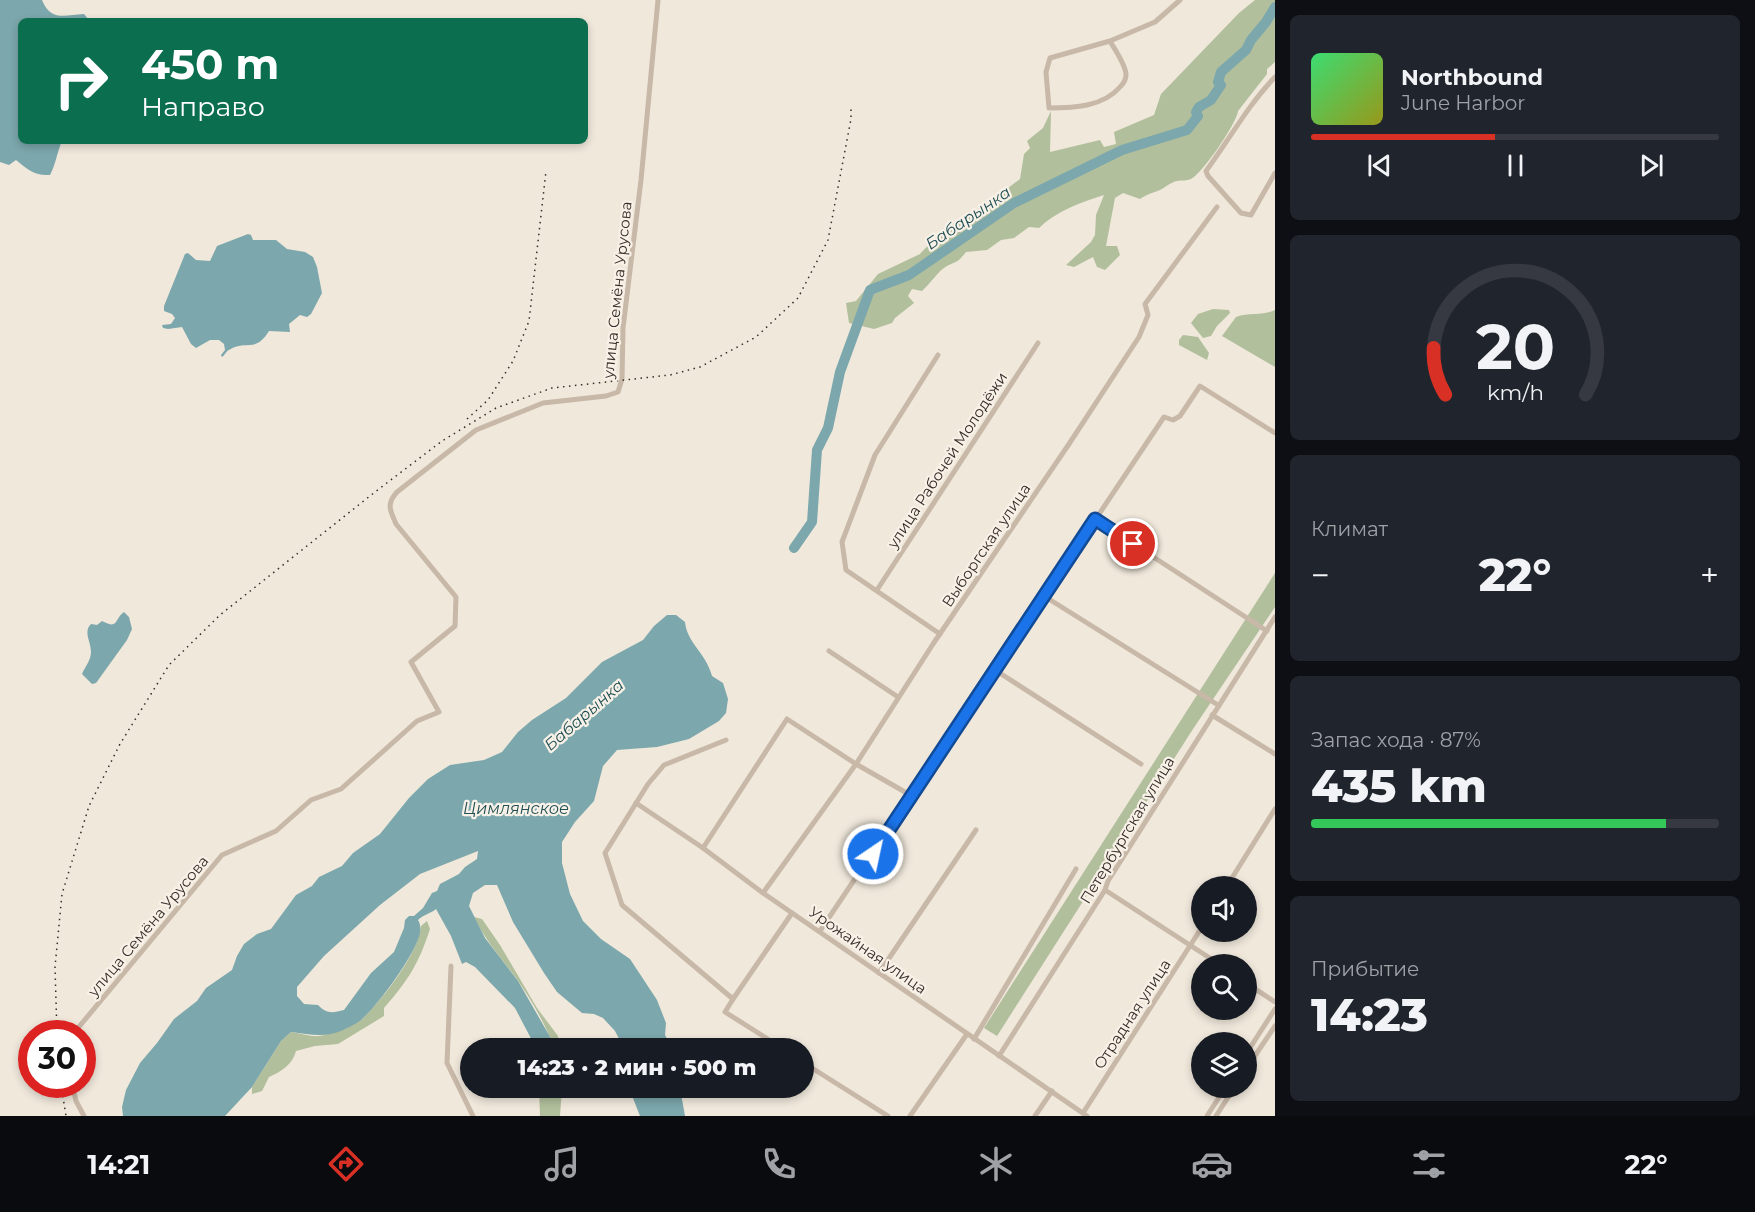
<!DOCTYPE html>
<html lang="ru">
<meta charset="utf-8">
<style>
:root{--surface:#171b24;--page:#20242c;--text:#f1f3f6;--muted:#9ea1a6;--line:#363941;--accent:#d93025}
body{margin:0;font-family:Montserrat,sans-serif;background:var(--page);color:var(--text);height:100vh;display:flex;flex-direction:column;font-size:22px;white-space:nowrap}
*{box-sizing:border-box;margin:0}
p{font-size:20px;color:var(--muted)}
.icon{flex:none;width:33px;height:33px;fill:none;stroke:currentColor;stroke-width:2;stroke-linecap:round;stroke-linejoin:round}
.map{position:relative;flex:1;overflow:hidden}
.panel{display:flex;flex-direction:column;gap:15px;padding:15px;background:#0d0f14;width:480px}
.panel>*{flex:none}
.guide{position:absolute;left:18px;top:18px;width:570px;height:126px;border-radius:9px;box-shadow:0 3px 9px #0003;background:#0b6e4f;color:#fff;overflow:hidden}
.fabs{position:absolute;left:1191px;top:876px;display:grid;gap:12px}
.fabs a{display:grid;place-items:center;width:66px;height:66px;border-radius:50%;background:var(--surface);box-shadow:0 3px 9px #0003;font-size:30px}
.speed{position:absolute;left:18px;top:1020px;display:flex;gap:12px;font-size:30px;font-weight:700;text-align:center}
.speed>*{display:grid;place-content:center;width:78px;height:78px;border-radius:50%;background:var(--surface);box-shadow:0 3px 9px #0003;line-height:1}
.speed .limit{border:9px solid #d22;background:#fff;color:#111}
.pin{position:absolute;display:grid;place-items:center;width:51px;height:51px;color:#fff;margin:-26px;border:3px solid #fff;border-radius:50%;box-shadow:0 2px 6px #0007}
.me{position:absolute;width:66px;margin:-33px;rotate:34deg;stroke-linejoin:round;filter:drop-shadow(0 0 4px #0008)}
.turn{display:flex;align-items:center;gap:21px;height:126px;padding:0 24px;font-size:27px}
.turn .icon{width:78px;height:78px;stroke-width:2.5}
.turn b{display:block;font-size:42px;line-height:51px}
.big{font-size:45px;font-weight:800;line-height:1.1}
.panel .widget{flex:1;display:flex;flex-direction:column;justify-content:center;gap:9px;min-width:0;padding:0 21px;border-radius:9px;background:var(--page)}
.panel .dial{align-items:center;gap:0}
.dial svg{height:156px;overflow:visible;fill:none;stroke:var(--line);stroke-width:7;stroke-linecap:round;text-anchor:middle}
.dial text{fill:var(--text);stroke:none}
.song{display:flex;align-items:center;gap:18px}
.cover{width:72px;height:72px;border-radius:9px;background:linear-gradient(135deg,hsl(140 70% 55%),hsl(60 70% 35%))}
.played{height:6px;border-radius:3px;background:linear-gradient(90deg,var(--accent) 45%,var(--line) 45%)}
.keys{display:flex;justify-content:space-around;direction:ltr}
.heat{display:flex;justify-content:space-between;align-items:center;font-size:33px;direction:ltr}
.charge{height:9px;border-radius:4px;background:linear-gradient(90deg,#34c759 87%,var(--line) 0)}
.trip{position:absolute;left:460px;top:1038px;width:354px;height:60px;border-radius:30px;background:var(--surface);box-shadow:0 3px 9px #0003;font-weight:800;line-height:60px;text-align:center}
.dock{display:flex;height:96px;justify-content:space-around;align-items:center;background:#090b0e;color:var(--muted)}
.dock .icon{width:42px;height:42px}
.dock .active{color:var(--accent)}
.dock b{font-size:27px;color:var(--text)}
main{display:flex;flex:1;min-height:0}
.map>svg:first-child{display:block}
.green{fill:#b1bf9c}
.water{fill:#7ca7ac;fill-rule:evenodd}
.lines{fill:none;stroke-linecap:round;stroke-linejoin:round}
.river{stroke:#7ca7ac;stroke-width:10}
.street{stroke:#c8b8a8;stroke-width:5}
.rail{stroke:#352d28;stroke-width:1.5;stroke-dasharray:1.5 4.5;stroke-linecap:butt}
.route-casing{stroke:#114b97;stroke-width:15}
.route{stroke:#1a73e8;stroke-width:10}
.labels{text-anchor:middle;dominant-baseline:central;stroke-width:4.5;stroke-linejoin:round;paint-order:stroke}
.street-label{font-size:15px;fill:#352d28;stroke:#f8f1e7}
.water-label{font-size:16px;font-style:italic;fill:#1f4e54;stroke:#f8f1e7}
</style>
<main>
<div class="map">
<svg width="1275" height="1116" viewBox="0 0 1275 1116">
<rect width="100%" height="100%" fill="#f0e8db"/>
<g class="green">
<path d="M1255,0H1275V62L1267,69V74L1238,111C1237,123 1202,174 1191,179C1187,181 1181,180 1177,181C1171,182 1166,187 1160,190C1153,193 1147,194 1140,199L1123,193L1115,198L1106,246H1117L1120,255L1105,270L1097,267L1093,257L1074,267L1066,265L1091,242L1095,235L1096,215L1104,195C1082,202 1056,211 1039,228L1029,227L1014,238L1001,240L987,250L966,252C957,263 959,260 947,266C939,270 930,284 922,291L912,289L908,296L914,303L895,318L892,323L874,329L849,323L846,303L856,301L878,274L920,254L943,229L985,205L1020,179L1024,154L1030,148L1027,141L1043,128L1051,111L1050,152L1100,140L1104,147L1116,144L1114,132L1154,115L1161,94L1239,13Z"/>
<polygon points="1213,309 1229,310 1230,313 1217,326 1211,336 1203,338 1191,323 1198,314"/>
<path d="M1275,310V367L1222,336L1236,317C1249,312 1263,316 1275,310Z"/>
<polygon points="1183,335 1198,337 1209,353 1207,360 1179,345 1179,340"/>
<polygon points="1275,573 1275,607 1193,729 997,1036 984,1028"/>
<path d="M474,917L482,919L500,945L537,1008L558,1036L559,1048H554C546,1025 531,999 516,978C501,958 485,940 474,917Z"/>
<path d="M427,921L430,929C419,963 408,981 384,1008V1016L338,1044L315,1046L296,1051C292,1065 282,1071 269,1077L262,1091L252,1094V1087L281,1041L291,1032C300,1033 311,1037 319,1036C326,1036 356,1023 362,1019C383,999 418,954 421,926Z"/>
<polygon points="539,1088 562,1088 560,1116 540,1116"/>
</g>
<g class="water">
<path d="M0,0H42C51,22 65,15 84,14L89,20L21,21V141H62C57,152 56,164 50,175C35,176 28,170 16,160L9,165L0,162Z"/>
<path d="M248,234L251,235L253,240H276L287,249L305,252L313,257L317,267L322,293L311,314L307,317L300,315L289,324L290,332L269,331C255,354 245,339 229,350C226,351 225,355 222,357L221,355L225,350L224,344L219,340H210L196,348L191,344L182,327L168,329L163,328L162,325L171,324L175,318L172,314L164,311V306L185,254L188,253L196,260L210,261L217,246Z"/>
<path d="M124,612L129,617L132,629L127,640L96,683L92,684L82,674C85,667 91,660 91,652C91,641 83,632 91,624L97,625L102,621C119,630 114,619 124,612Z"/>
<path d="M667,615H676L685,622C687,643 706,653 712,676L723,683L728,699L726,713L719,721L689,739L657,747L617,750L603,766L594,801L575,822L562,842V863L570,894L583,921L601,939L630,959L657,1000L666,1023L665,1035L672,1048H624L615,1031L603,1018L594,1014L582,1013L557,992L544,973L513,922L497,885H485L473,893L469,906L485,938L518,981L549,1035L554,1048H536L515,1008L475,967L466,962L462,964L451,936L436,909C430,914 424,914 418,920C421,925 421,931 419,937C411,960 379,1004 361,1020C356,1024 347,1028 341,1031C324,1038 309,1034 291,1032L281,1041L252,1087L225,1116H123L122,1107L126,1090L140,1063L157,1043L174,1019L197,1001L206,988L232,970L237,956L244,944L257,934L271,929L296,895L312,886L319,877L342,866L353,853L380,834L409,798L428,779L450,765L484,760L502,752L518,732L532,720L566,698L602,662L643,640L654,626ZM478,851L477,859L465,867L459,874L440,884L437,891L432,893L423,908L414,916H409L405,920L404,928L394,952L371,973L344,1010C333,1013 326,1014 318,1005L304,1004L297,996V987L324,956L380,905L420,874Z"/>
<polygon points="629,1088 680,1088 685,1116 640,1116"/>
</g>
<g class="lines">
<polyline class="river" points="794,548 812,522 817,450 828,428 840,372 870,290 909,275 1014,203 1122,150 1187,130 1198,116 1196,112 1199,107 1211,100 1221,85 1218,82 1221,72 1246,50 1251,40 1266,22 1275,7"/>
<g class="street">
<path d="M1110,41C1115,50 1126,65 1126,75C1126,80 1123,84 1120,87C1103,107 1073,108 1049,108L1046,72L1050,58L1110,41L1155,22L1180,0"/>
<path d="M1275,77C1248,105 1229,140 1206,171L1208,176L1241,213L1251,215L1275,173"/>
<polyline points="938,355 875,455 842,542 846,570 940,634"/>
<polyline points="1095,519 1267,631"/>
<polyline points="877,590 1038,343"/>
<polyline points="1044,596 1218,705"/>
<polyline points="829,651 898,697"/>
<polyline points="995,670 1141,764"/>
<polyline points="1212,715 1275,754"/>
<polyline points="726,740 664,765 648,784 605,853 622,905 733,999 725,1012 782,1048"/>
<polyline points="636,803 703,848 763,893 1087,1116"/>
<polyline points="703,848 787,719 856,764 912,796"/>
<polyline points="1227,886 1275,809"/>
<polyline points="1105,890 1219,964"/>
<polyline points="763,893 856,764 933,644 1069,444 1139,337 1148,315 1145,304 1217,207"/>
<polyline points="820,931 1164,417 1173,420 1180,416 1200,386 1275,433"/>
<polyline points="451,966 447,1063 473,1116"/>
<polyline points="879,973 976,830"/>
<polyline points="1246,983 1275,1002"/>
<polyline points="733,999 792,913"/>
<path d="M73,1034L222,855L276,831L311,800L341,789L417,721L439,712L411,662L455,626L456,597L396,524C390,510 386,504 397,492L476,430L543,403L606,396L618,392L622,379L623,328L641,180L658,0"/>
<polyline points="974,1039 1076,869"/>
<polyline points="1246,1054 1275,1009"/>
<polyline points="999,1056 1105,890 1108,881 1275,617"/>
<polyline points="804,1063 888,1116"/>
<polyline points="1246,1069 1275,1026"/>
<polyline points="72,1084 76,1101 84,1116"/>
<polyline points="1083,1113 1202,927"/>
<polyline points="910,1116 967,1034"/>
<polyline points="1035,1116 1052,1091"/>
<polyline points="1207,1116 1225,1088"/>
<polyline points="1216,1116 1234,1088"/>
</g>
<g class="rail">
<polyline points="467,419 488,400 513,361 529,321 546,171"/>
<polyline points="57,1034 55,967 62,894 89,806 120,744 169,665 220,615 375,492 442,441 496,408 552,388 670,375 700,367 756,337 798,298 828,240 851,119 851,106"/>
<polyline points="61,1084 66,1116"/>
</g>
</g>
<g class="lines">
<g class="route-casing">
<polyline id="route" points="873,854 1095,519 1133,544"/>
</g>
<use href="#route" class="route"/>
</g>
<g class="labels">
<g class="street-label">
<text transform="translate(617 290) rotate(-84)">улица Семёна Урусова</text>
<text transform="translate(947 460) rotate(-57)">улица Рабочей Молодёжи</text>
<text transform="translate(986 545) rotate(-56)">Выборгская улица</text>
<text transform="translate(1127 830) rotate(-59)">Петербургская улица</text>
<text transform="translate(148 926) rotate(-50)">улица Семёна Урусова</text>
<text transform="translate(868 950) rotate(35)">Урожайная улица</text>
<text transform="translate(1132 1014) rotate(-57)">Отрадная улица</text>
</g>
<g class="water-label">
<text transform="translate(968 218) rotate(-34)">Бабарынка</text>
<text transform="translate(584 715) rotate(-41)">Бабарынка</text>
<text x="516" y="808">Цимлянское</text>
</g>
</g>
</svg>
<div class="fabs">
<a><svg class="icon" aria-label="sound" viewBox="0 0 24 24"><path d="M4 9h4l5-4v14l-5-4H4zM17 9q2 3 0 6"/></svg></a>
<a><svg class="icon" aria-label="search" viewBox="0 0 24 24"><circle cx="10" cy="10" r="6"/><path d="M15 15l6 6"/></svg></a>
<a><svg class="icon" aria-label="layers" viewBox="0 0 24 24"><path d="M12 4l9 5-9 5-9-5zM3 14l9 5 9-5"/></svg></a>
</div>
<div class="speed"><div class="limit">30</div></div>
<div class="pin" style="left:1133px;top:544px;background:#d93025"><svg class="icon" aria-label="arrive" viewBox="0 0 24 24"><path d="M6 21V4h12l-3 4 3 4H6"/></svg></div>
<svg class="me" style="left:873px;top:854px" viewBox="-20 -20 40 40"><circle r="17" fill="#1a73e8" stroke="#fff" stroke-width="3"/><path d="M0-11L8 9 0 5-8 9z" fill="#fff"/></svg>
<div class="trip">14:23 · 2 мин · 500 m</div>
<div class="guide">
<div class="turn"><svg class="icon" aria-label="right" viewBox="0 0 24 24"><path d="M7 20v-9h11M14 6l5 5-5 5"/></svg><div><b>450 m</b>Направо</div></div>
</div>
</div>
<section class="panel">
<div class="widget">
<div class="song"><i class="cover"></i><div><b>Northbound</b><p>June Harbor</p></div></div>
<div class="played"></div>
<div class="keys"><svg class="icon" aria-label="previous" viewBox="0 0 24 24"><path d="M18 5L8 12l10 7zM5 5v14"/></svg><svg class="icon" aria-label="pause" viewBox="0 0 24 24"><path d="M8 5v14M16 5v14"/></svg><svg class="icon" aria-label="next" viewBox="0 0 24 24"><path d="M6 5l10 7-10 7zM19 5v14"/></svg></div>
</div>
<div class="widget dial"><svg viewBox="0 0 100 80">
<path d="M14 69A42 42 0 1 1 86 69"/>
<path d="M14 69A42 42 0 0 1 8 45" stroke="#d93025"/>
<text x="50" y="56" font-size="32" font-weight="700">20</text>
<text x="50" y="72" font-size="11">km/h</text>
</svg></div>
<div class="widget"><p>Климат</p>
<div class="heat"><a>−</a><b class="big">22°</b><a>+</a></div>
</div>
<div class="widget"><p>Запас хода · 87%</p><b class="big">435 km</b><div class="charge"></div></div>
<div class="widget"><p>Прибытие</p><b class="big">14:23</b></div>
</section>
</main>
<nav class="dock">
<b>14:21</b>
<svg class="icon active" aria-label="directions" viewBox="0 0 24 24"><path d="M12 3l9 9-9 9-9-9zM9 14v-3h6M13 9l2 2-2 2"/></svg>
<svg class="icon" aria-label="music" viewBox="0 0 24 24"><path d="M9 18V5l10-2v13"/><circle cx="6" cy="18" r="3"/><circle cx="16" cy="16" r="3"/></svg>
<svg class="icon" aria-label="phone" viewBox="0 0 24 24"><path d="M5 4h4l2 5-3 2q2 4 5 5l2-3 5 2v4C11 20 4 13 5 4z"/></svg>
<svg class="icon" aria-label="climate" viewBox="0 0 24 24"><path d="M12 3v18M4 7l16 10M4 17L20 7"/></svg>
<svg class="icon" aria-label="car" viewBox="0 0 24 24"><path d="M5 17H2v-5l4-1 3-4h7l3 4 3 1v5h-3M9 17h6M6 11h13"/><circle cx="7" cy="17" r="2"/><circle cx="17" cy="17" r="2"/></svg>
<svg class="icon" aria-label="filters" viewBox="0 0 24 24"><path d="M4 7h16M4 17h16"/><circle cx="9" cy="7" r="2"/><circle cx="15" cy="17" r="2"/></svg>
<b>22°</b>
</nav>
